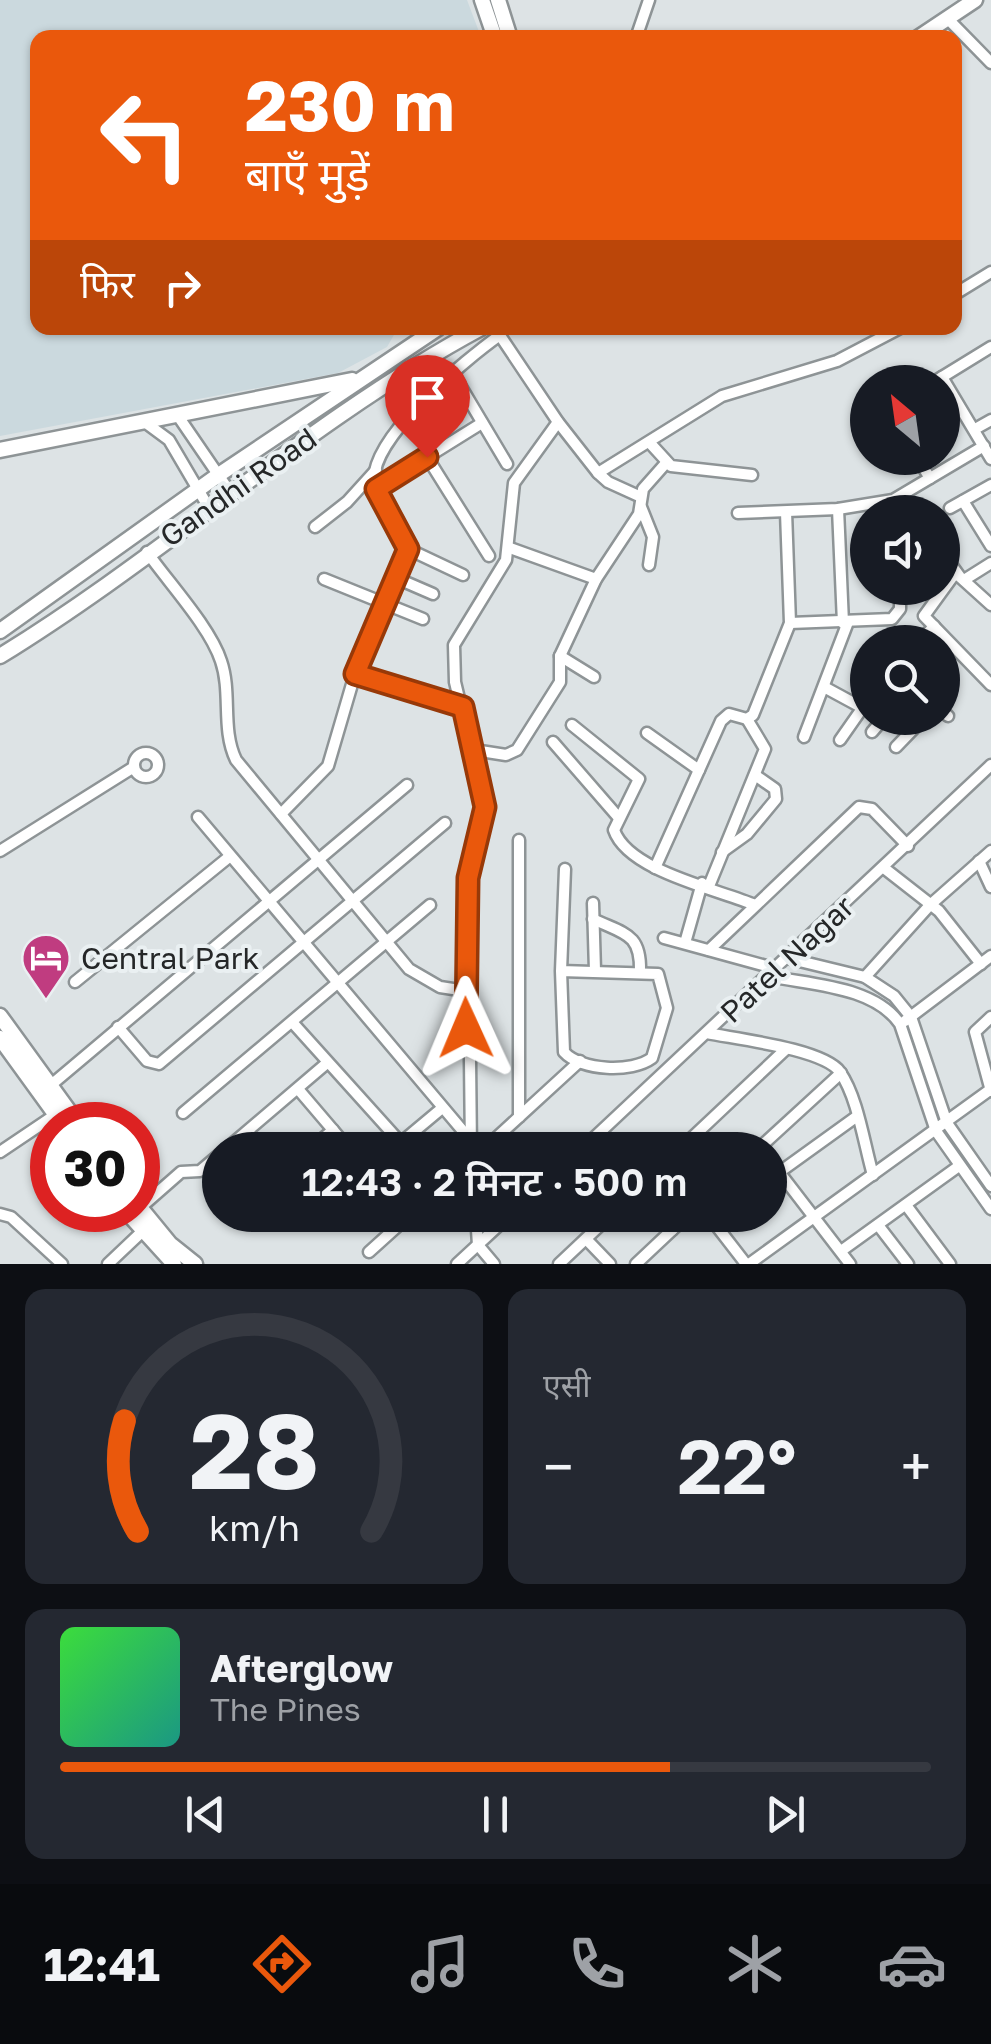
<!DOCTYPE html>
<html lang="hi">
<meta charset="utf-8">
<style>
:root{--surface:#171b24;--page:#242831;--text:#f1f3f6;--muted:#9ea1a6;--line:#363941;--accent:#ea580c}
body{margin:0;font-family:"Golos Text","Noto Sans Devanagari",sans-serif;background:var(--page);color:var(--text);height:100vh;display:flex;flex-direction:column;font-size:38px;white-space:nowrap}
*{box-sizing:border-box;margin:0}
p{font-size:32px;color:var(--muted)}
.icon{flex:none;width:55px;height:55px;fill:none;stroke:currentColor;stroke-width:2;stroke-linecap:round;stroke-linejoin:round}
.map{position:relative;height:1264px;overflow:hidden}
.side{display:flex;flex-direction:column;gap:25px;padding:25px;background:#0d0f14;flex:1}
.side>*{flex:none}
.top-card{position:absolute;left:30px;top:30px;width:932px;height:305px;border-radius:20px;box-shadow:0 2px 8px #0004;background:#ea580c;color:#fff;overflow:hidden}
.needle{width:65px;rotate:331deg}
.controls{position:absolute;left:850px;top:365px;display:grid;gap:20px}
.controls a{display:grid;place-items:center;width:110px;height:110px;border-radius:50%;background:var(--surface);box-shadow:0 2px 8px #0004;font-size:50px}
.speed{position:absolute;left:30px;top:1102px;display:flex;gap:20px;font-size:50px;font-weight:700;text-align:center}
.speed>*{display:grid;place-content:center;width:130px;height:130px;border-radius:50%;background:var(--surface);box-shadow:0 2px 8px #0004;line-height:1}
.speed .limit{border:15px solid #d22;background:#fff;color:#111}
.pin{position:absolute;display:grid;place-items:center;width:85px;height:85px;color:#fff;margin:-102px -42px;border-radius:50% 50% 50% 0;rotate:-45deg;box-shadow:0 0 10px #0007}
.pin .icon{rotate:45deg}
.me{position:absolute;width:110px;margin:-55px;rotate:359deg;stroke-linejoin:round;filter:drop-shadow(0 0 8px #0008)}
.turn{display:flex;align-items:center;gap:35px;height:210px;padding:0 50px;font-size:45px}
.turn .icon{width:130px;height:130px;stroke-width:2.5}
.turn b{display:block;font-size:70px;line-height:85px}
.then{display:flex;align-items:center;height:95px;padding:0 50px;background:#0003;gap:20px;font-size:38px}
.big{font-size:75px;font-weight:600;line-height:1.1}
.side .card{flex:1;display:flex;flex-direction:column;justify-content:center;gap:15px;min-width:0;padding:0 35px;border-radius:20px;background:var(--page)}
.side .dial{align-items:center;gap:0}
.dial svg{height:260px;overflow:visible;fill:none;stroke:var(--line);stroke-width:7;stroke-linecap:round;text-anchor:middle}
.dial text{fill:var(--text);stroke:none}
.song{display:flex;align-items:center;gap:30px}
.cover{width:120px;height:120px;border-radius:15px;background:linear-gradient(135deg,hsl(120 70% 55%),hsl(170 70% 35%))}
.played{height:10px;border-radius:5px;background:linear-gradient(90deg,var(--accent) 70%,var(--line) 70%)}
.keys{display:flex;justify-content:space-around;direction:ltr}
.heat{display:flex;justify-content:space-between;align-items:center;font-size:55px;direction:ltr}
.side .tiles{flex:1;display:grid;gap:25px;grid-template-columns:1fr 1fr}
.card:last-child{grid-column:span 2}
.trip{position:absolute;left:202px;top:1132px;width:585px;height:100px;border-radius:50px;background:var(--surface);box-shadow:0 2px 8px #0004;font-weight:600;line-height:100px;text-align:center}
.menu{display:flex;height:160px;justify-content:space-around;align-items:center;background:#090b0e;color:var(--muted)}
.menu .icon{width:70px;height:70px}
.menu .on{color:var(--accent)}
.menu b{font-size:45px;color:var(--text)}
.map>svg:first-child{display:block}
.built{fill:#cbd9de}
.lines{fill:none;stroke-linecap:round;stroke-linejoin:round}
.minor-casing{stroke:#8e9496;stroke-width:15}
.major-casing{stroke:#8e9496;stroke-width:19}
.minor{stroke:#fff;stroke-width:10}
.major{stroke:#fff;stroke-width:14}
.route-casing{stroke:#983908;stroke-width:25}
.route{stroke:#ea580c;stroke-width:18}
.labels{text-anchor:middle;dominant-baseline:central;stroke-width:8;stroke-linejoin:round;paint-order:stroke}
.street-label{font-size:30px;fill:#252728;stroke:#eaf0f2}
.poi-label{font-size:30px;fill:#252728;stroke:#eaf0f2;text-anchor:start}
</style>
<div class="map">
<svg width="991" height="1264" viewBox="0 0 991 1264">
<rect width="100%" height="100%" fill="#dde3e5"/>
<polygon class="built" points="0,0 467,0 481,37 38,38 38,328 398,328 387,347 338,373 0,436"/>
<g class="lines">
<g class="minor-casing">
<g id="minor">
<polyline points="947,18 991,63"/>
<polyline points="636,38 649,0"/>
<polyline points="955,294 991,272"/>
<polyline points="495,328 558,422 598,473 722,396 837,361 900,328"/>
<polyline points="451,370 507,464"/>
<polyline points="942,377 991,459"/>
<polyline points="934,382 991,347"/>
<polyline points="178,416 230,492"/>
<polyline points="146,423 169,440 209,508"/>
<polyline points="862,426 868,423"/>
<polyline points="975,429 991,420"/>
<polyline points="649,442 671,466 752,475"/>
<polyline points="427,457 489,556"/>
<polyline points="917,458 930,478"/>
<polyline points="598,473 608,482 641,497"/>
<polyline points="376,489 482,423"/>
<polyline points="904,496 915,512"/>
<polyline points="963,501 991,546"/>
<polyline points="641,507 653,537 649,565"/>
<polyline points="950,508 991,485"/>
<polyline points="838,509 843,623"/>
<polyline points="738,513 838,509 893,500 984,446"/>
<polyline points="315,527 347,502 376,470"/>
<polyline points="510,548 596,579"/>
<polyline points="408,549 463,575"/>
<path d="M147,552C168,582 210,627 221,661C232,693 221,729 236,760L409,969L440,987L466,991"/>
<polyline points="942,552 960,577 991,605"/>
<polyline points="956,572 924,616 991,685"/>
<polyline points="396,578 433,594"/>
<polyline points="324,579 423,619"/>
<polyline points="964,580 991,563"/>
<polyline points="790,623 892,619 900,609 900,588"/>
<polyline points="920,642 934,626"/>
<polyline points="560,656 594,677"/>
<polyline points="355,674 463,707"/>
<polyline points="824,687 861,707"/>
<polyline points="942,711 948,716"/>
<path d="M572,725L639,779L614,830C628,871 717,889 755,905"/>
<polyline points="872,732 884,718"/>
<polyline points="647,733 699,770"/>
<polyline points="804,737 848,622"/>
<polyline points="840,740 868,700"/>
<polyline points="553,742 619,818"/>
<polyline points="896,747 924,718"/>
<polyline points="474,750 506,755 517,750 560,682 560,656 596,579 639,514 643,489 666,463"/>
<circle cx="146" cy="765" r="12"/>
<path d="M281,814L328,766L355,674L408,549C404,526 381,510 375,487C363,442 468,358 500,335"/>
<polyline points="198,817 468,1137"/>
<polyline points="0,851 134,767"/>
<polyline points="722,852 747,834 776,799 775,789 755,775"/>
<polyline points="979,861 991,887"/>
<polyline points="655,868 721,721 729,714 747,719 753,715 790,623 786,512"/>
<polyline points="884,868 939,911 981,964"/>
<polyline points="709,886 765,749 747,719"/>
<polyline points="593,903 595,971"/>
<path d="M593,919C624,934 641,933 640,971"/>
<polyline points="664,938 777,969"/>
<polyline points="685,943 702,883"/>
<polyline points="709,950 859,807 872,809 908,846"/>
<polyline points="787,958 865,977 894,996 911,1017 947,1123 991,1186"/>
<path d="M561,971L658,974L667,1008L652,1058C632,1073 581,1071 564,1052L561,971L565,869"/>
<path d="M769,976C811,985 874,986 900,1024L936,1131L991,1209"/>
<polyline points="865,977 930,905 991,851"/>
<polyline points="75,982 229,857"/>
<polyline points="991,1017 975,1032 991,1091"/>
<polyline points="905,1021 991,956"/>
<polyline points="292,1022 401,1143"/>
<polyline points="118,1027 147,1061 159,1064 445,823"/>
<path d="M707,1033C736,1039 824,1049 840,1072C858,1098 864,1144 873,1175"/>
<polyline points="51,1085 407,785"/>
<polyline points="298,1089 350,1150"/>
<polyline points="183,1113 430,905"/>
<polyline points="519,1117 519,840"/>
<polyline points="225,1150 327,1063"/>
<polyline points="309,1150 333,1130"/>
<polyline points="392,1150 441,1109"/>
<polyline points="471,1150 468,878 485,807 455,682 454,645 506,560 514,483 558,422"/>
<polyline points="483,1150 580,1061"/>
<polyline points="581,1150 991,765"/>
<polyline points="679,1150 786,1049"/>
<polyline points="757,1150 841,1073"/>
<polyline points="0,1152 61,1111"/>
<polyline points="770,1160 850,1264"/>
<polyline points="770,1179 856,1117"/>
<polyline points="906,1205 950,1264"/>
<polyline points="140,1208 181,1172 200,1171 220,1154"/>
<polyline points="0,1214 11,1217 62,1264"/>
<polyline points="476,1215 478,1245 494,1264"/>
<polyline points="658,1215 672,1230"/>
<polyline points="708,1215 746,1264"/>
<polyline points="302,1224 314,1215"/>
<polyline points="878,1225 908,1264"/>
<polyline points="586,1239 610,1264"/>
<polyline points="841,1251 959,1166"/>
<polyline points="369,1252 410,1215"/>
<polyline points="108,1264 147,1227"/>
<polyline points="457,1264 510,1215"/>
<polyline points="559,1264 611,1215"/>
<polyline points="636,1264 688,1215"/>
<polyline points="749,1264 991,1089"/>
</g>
</g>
<g class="major-casing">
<g id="major">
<polyline points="482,0 495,38"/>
<polyline points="498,0 510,38"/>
<polyline points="918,38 975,0"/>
<polyline points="0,450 352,380"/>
<polyline points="0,631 217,476 438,328"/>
<path d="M0,656C166,554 310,420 481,328"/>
<polyline points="0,1016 79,1125"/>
<polyline points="0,1038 63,1125"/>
<polyline points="138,1205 170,1244 195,1264"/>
<polyline points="125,1210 174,1264"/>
</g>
</g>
<use href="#minor" class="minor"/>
<use href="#major" class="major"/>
</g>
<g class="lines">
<g class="route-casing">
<polyline id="route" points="427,457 376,489 408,549 355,674 463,707 485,807 468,878 466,1028"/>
</g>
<use href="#route" class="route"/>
</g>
<defs>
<g id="hotel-pin" transform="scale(2.5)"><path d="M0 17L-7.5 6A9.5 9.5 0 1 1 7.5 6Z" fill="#c03c80" stroke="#eaf0f2"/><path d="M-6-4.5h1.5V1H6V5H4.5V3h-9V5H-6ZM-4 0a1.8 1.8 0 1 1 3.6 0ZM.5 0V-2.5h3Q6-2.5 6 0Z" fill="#fff"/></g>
</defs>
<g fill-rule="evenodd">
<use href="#hotel-pin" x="46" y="958"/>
</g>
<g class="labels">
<g class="street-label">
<text transform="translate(238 487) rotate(-35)">Gandhi Road</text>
<text transform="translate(787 959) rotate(-43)">Patel Nagar</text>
</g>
<g class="poi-label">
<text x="81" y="958">Central Park</text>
</g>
</g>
</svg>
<div class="controls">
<a><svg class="needle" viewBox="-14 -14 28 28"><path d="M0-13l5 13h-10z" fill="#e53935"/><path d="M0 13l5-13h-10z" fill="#9ea1a6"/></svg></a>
<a><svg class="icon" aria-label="sound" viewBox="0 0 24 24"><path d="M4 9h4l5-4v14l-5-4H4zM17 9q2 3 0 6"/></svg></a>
<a><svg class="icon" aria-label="search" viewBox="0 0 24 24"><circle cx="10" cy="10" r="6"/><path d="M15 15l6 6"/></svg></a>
</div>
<div class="speed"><div class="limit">30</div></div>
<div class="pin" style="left:427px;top:457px;background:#d93025"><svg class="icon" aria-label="arrive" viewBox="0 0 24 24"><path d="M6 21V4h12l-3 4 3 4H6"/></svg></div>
<svg class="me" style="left:466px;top:1028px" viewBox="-20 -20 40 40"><path d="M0-17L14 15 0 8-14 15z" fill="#ea580c" stroke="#fff" stroke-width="4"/></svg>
<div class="trip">12:43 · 2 मिनट · 500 m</div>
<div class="top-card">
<div class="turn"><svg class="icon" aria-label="left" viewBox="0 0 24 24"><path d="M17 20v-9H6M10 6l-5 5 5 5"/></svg><div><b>230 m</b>बाएँ मुड़ें</div></div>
<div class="then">फिर<svg class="icon" aria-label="right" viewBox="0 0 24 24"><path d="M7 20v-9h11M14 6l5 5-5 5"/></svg></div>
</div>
</div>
<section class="side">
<div class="tiles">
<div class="card dial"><svg viewBox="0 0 100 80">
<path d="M14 69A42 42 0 1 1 86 69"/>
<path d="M14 69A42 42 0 0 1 10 35" stroke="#ea580c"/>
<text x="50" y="56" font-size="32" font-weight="700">28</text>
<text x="50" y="72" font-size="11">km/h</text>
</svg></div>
<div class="card"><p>एसी</p>
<div class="heat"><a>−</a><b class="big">22°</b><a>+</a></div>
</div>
<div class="card">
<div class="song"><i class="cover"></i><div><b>Afterglow</b><p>The Pines</p></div></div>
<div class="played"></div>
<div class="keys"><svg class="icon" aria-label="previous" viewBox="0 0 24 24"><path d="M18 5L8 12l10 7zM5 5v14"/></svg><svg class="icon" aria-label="pause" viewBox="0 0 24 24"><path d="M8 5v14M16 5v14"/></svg><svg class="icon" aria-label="next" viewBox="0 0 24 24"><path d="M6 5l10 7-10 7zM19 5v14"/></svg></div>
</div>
</div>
</section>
<nav class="menu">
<b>12:41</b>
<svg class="icon on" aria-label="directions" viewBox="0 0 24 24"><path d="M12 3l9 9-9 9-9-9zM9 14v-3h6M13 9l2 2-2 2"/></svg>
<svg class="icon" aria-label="music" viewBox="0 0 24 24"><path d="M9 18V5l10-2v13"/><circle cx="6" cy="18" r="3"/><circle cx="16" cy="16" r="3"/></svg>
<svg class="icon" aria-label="phone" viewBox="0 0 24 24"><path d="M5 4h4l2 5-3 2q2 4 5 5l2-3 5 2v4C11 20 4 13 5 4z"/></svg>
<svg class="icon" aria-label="climate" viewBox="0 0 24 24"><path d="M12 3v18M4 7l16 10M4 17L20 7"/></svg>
<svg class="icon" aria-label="car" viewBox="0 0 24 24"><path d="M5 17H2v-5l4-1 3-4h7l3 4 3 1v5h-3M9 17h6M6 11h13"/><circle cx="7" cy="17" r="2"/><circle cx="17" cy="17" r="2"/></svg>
</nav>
